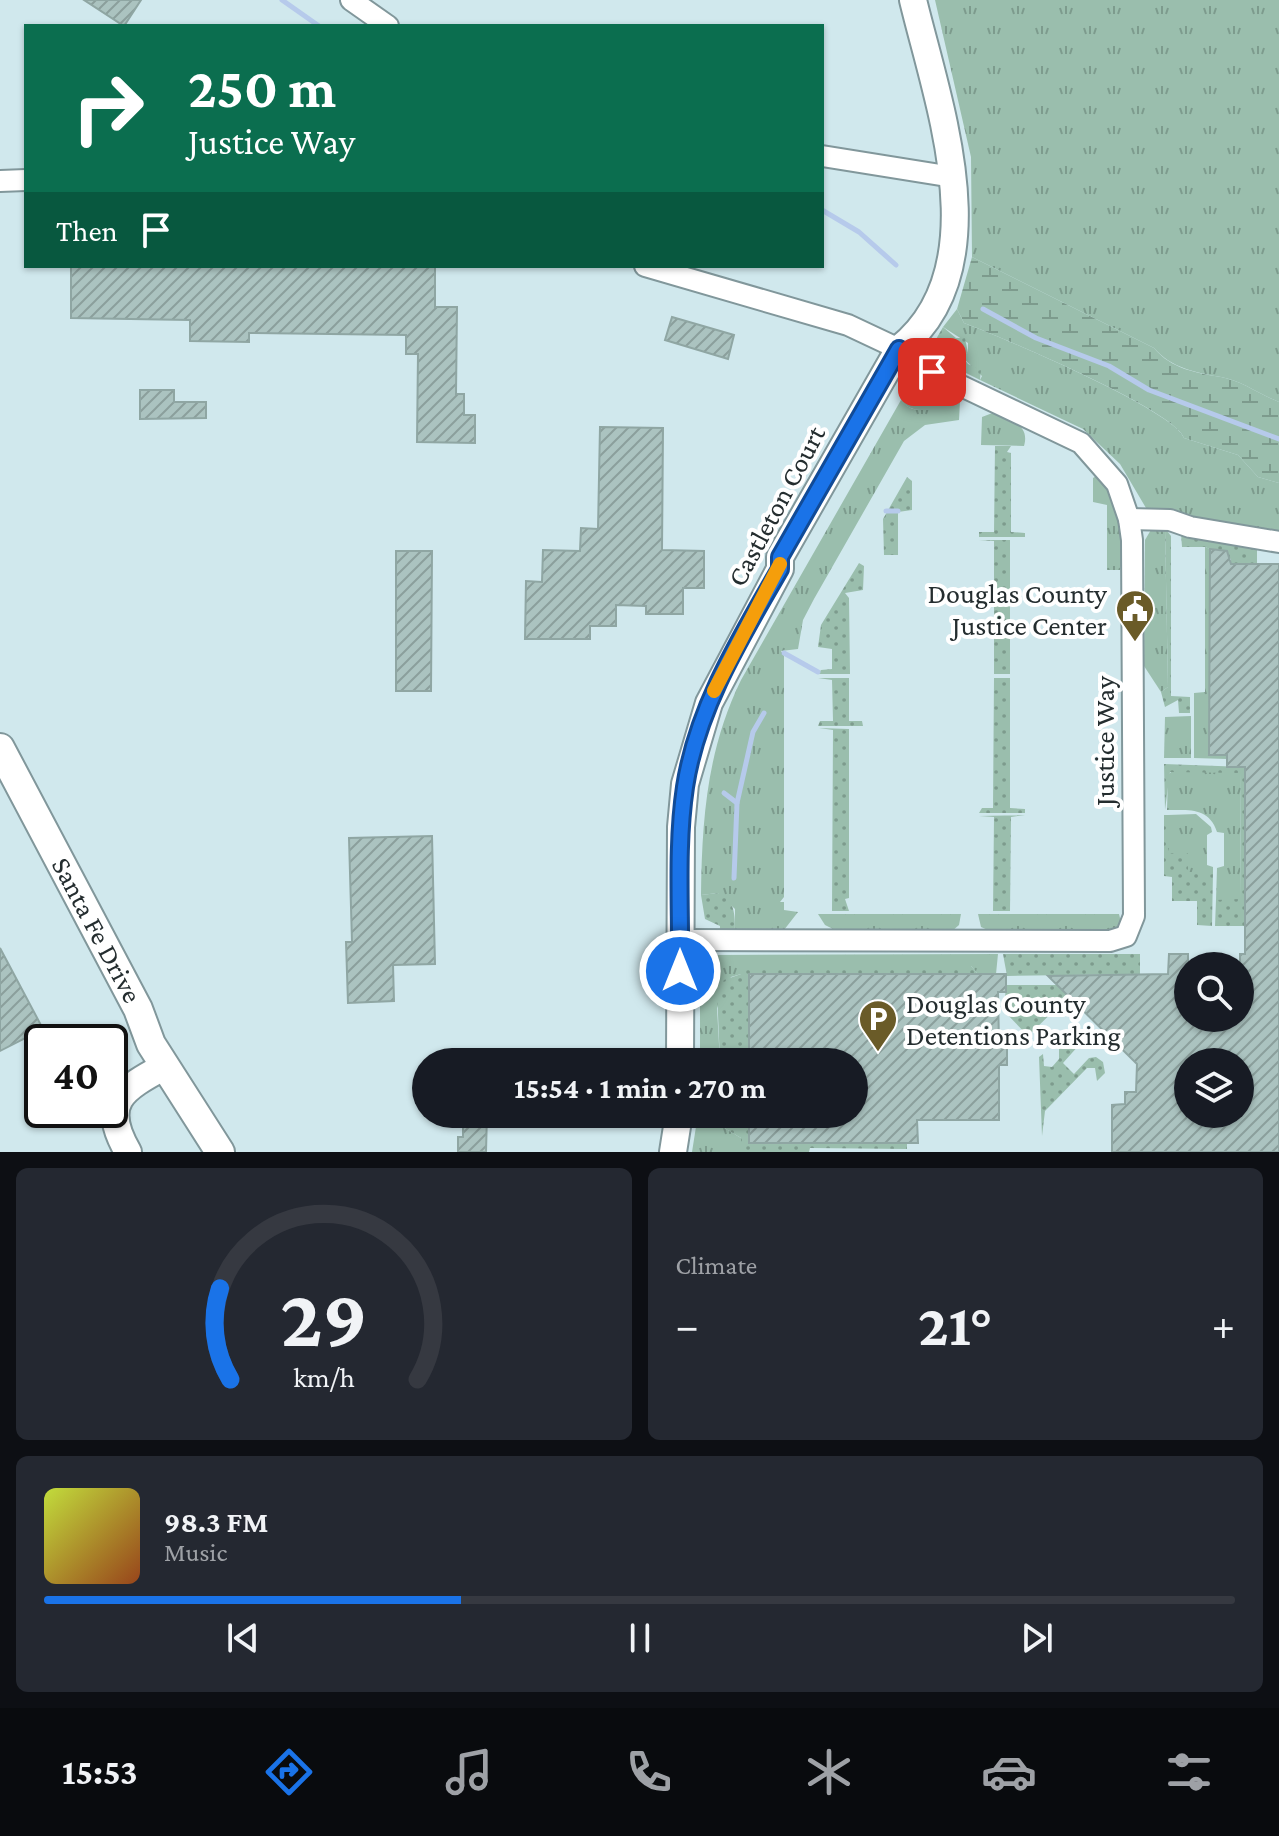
<!DOCTYPE html>
<meta charset="utf-8">
<style>
:root{--surface:#171b24;--page:#242831;--text:#f1f3f6;--muted:#9ea1a6;--line:#363941;--accent:#1a73e8}
body{margin:0;font-family:"Crimson Pro",serif;background:var(--page);color:var(--text);height:100vh;display:flex;flex-direction:column;font-size:30px;white-space:nowrap}
*{box-sizing:border-box;margin:0}
p{font-size:26px;color:var(--muted)}
.icon{flex:none;width:44px;height:44px;fill:none;stroke:currentColor;stroke-width:2;stroke-linecap:round;stroke-linejoin:round}
.map{position:relative;height:1152px;overflow:hidden}
.side{display:flex;flex-direction:column;gap:16px;padding:16px;background:#0d0f14;flex:1}
.side>*{flex:none}
.hud{position:absolute;left:24px;top:24px;width:800px;height:244px;border-radius:0px;box-shadow:0 2px 6px #0004;background:#0b6e4f;color:#fff;overflow:hidden}
.controls{position:absolute;left:1174px;top:952px;display:grid;gap:16px}
.controls a{display:grid;place-items:center;width:80px;height:80px;border-radius:50%;background:var(--surface);box-shadow:0 2px 6px #0004;font-size:40px}
.speed{position:absolute;left:24px;top:1024px;display:flex;gap:16px;font-size:40px;font-weight:700;text-align:center}
.speed>*{display:grid;place-content:center;width:104px;height:104px;border-radius:50%;background:var(--surface);box-shadow:0 2px 6px #0004;line-height:1}
.speed .limit{border:4px solid #111;border-radius:12px;background:#fff;color:#111}
.pin{position:absolute;display:grid;place-items:center;width:68px;height:68px;color:#fff;margin:-34px;border-radius:16px;box-shadow:0 4px 12px #0006}
.me{position:absolute;width:88px;margin:-44px;rotate:0deg;stroke-linejoin:round;filter:drop-shadow(0 0 6px #0008)}
.turn{display:flex;align-items:center;gap:28px;height:168px;padding:0 32px;font-size:36px}
.turn .icon{width:104px;height:104px;stroke-width:2.5}
.turn b{display:block;font-size:56px;line-height:68px}
.then{display:flex;align-items:center;height:76px;padding:0 32px;background:#0003;gap:16px;font-size:30px}
.big{font-size:60px;font-weight:700;line-height:1.1}
.side .card{flex:1;display:flex;flex-direction:column;justify-content:center;gap:12px;min-width:0;padding:0 28px;border-radius:12px;background:var(--page)}
.side .dial{align-items:center;gap:0}
.dial svg{height:208px;overflow:visible;fill:none;stroke:var(--line);stroke-width:7;stroke-linecap:round;text-anchor:middle}
.dial text{fill:var(--text);stroke:none}
.song{display:flex;align-items:center;gap:24px}
.cover{width:96px;height:96px;border-radius:12px;background:linear-gradient(135deg,hsl(70 70% 55%),hsl(20 70% 35%))}
.played{height:8px;border-radius:4px;background:linear-gradient(90deg,var(--accent) 35%,var(--line) 35%)}
.keys{display:flex;justify-content:space-around;direction:ltr}
.heat{display:flex;justify-content:space-between;align-items:center;font-size:44px;direction:ltr}
.side .tiles{flex:1;display:grid;gap:16px;grid-template-columns:1fr 1fr}
.card:last-child{grid-column:span 2}
.trip{position:absolute;left:412px;top:1048px;width:456px;height:80px;border-radius:40px;background:var(--surface);box-shadow:0 2px 6px #0004;font-weight:700;line-height:80px;text-align:center}
.tab-bar{display:flex;height:128px;justify-content:space-around;align-items:center;background:#090b0e;color:var(--muted)}
.tab-bar .icon{width:56px;height:56px}
.tab-bar .on{color:var(--accent)}
.tab-bar b{font-size:36px;color:var(--text)}
.map>svg:first-child{display:block}
.grass{fill:url(#grass-tufts)}
.wetland{fill:url(#wetland-marsh)}
.garden{fill:url(#garden-dots)}
.lines{fill:none;stroke-linecap:round;stroke-linejoin:round}
.stream{stroke:#b6caeb;stroke-width:5}
.building{fill:url(#building-hatch);stroke:#8fa6a3;stroke-width:2;fill-rule:evenodd}
.minor-casing{stroke:#81979b;stroke-width:24}
.tertiary-casing{stroke:#81979b;stroke-width:30}
.secondary-casing{stroke:#81979b;stroke-width:32}
.minor{stroke:#fff;stroke-width:20}
.tertiary{stroke:#fff;stroke-width:26}
.secondary{stroke:#fff;stroke-width:28}
.route-casing{stroke:#114b97;stroke-width:20}
.route{stroke:#1a73e8;stroke-width:14}
.slow{stroke:#f59e0b;stroke-width:14}
.labels{text-anchor:middle;dominant-baseline:central;stroke-width:8;stroke-linejoin:round;paint-order:stroke}
.street-label{font-size:28px;fill:#242d2f;stroke:#fff}
.poi-label{font-size:28px;fill:#242d2f;stroke:#fff;text-anchor:end}
</style>
<div class="map">
<svg width="1279" height="1152" viewBox="0 0 1279 1152">
<defs>
<pattern id="grass-tufts" width="24" height="20" patternUnits="userSpaceOnUse" patternTransform="scale(2)"><rect width="24" height="20" fill="#9abead"/><path d="M3 7l-1-3M5 7V3M7 7l1-3M15 17l-1-3M17 17v-4M19 17l1-3" fill="none" stroke="#7d9b8d"/></pattern>
<pattern id="wetland-marsh" width="20" height="14" patternUnits="userSpaceOnUse" patternTransform="scale(2)"><rect width="20" height="14" fill="#9abead"/><path d="M1 5h8M5 5V1M11 12h8M15 12V8" fill="none" stroke="#7d9b8d"/></pattern>
<pattern id="garden-dots" width="8" height="8" patternUnits="userSpaceOnUse" patternTransform="scale(2)"><rect width="8" height="8" fill="#9abead"/><path d="M2 2h.1M6 6h.1" fill="none" stroke="#7d9b8d" stroke-width="1.8" stroke-linecap="round"/></pattern>
<pattern id="building-hatch" width="6" height="6" patternUnits="userSpaceOnUse" patternTransform="scale(2)"><rect width="6" height="6" fill="#abc3c0"/><path d="M-1 1l2-2M0 6l6-6M5 7l2-2" fill="none" stroke="#8b9f9c"/></pattern>
</defs>
<rect width="100%" height="100%" fill="#d0e8ed"/>
<g class="grass">
<path d="M935,0H1279V402C1261,395 1240,380 1221,377C1197,373 1171,368 1154,348L972,257L971,157Z"/>
<path d="M957,309L964,323C999,336 1174,410 1184,438L1238,455L1258,477L1279,483V536L1195,522L1175,511L1146,508L1120,464L1083,429L980,380L982,376L959,354L968,353V343L943,327Z"/>
<path d="M946,390L960,401L959,420L925,425L904,441L814,599L803,620L798,649L781,651L784,656V897L780,902H784V910L798,912L784,930L735,931V909L718,893L701,895C702,818 707,750 741,680L901,400C913,416 930,410 946,400L943,397Z"/>
<path d="M995,412C1012,421 1030,425 1024,446L981,445L982,417Z"/>
<path d="M1098,475C1119,497 1129,542 1120,570H1107V505L1093,502V478Z"/>
<polygon points="1152,528 1165,528 1168,687 1161,692 1144,666 1145,540"/>
<polygon points="1205,547 1210,549 1227,759 1194,758 1194,693 1205,692"/>
<polygon points="1191,716 1191,758 1164,758 1165,717"/>
<path d="M1241,772L1240,900H1216L1217,868L1224,866V833L1217,832C1209,807 1189,810 1167,810L1168,775L1171,772Z"/>
<polygon points="1196,814 1211,827 1212,832 1207,835 1207,865 1213,867 1213,872 1187,872 1167,853 1168,815"/>
<polygon points="818,914 961,914 959,925 951,932 837,931 825,925"/>
<polygon points="978,914 1119,914 1121,922 1112,932 990,931 981,927"/>
<polygon points="998,954 996,974 978,974 971,966 742,966 741,974 731,977 717,1008 720,1062 700,1062 700,973 715,955"/>
<polygon points="698,1114 715,1114 721,1126 741,1138 741,1152 692,1152"/>
</g>
<path class="wetland" d="M972,257L1154,348C1171,369 1197,373 1221,377C1240,380 1261,395 1279,402V483L1258,477L1238,455L1184,438C1175,410 999,336 964,323L957,309Z"/>
<g class="garden">
<polygon points="943,327 956,338 965,338 968,353 961,355 968,364 981,370 980,380 940,360 935,341"/>
<path d="M930,382L946,390L944,408C929,410 910,414 901,400L909,390L928,387Z"/>
<polygon points="995,446 1011,446 1007,452 1011,453 1011,532 1025,533 1025,537 979,537 979,532 994,532"/>
<polygon points="907,477 912,481 912,510 898,512 898,555 884,555 883,519"/>
<polygon points="1165,528 1171,536 1171,696 1190,697 1190,713 1179,713 1178,700 1165,707 1161,692 1168,687"/>
<polygon points="1181,533 1257,548 1257,564 1231,564 1231,559 1205,547 1182,547"/>
<polygon points="979,540 1010,540 1010,674 994,674 994,541"/>
<polygon points="859,563 864,566 863,590 845,593 849,598 850,674 818,674 821,670 832,669 832,649 818,647 821,625"/>
<polygon points="818,678 849,678 849,721 862,721 863,726 818,726 820,721 833,721 832,680"/>
<polygon points="994,678 1010,678 1010,808 1025,809 1025,813 979,813 982,808 993,808"/>
<polygon points="819,728 849,729 849,898 845,899 849,911 832,911 833,730"/>
<polygon points="1164,764 1245,767 1244,926 1215,926 1216,900 1240,899 1241,773 1170,772 1165,810"/>
<polygon points="1025,815 1011,817 1010,911 993,911 994,817 979,816"/>
<polygon points="1164,815 1168,815 1168,853 1188,853 1188,872 1213,872 1212,926 1197,925 1197,901 1172,901 1172,877 1164,876"/>
<path d="M718,893C735,899 735,915 735,931H720V926L705,919L701,895Z"/>
<polygon points="1003,954 1140,954 1140,974 1007,976"/>
<polygon points="741,966 971,966 978,974 749,974 749,1062 720,1062 717,991 724,980 741,974"/>
<polygon points="1006,985 1058,985 1069,996 1028,1036 1004,1011"/>
<polygon points="1069,1031 1080,1044 1063,1063 1074,1074 1089,1058 1096,1057 1103,1062 1105,1073 1097,1081 1095,1068 1087,1068 1045,1111 1042,1136 1039,1057 1043,1054 1044,1066 1052,1067 1059,1059 1059,1036"/>
<polygon points="715,1114 749,1114 749,1143 907,1143 907,1149 810,1148 809,1152 741,1152 741,1138 721,1126"/>
</g>
<g class="lines">
<g class="stream">
<polyline points="282,0 319,26"/>
<polyline points="822,210 859,232 896,265"/>
<polyline points="983,309 1036,338 1109,366 1149,390 1279,439"/>
<polyline points="886,511 898,511"/>
<polyline points="784,653 818,672"/>
<polyline points="724,793 737,803 734,878"/>
<polyline points="737,803 753,732 764,713"/>
</g>
</g>
<g class="building">
<polygon points="84,0 141,0 124,26"/>
<polygon points="71,266 435,266 435,307 457,307 456,394 464,394 464,415 475,415 475,443 417,442 418,354 406,354 406,335 249,333 249,342 190,341 190,320 71,318"/>
<polygon points="672,317 734,335 728,359 665,340"/>
<polygon points="140,390 174,390 174,402 206,402 206,418 140,419"/>
<polygon points="600,427 663,428 662,550 704,551 704,588 683,588 683,614 646,614 646,606 616,605 616,626 590,626 590,639 525,639 526,581 542,582 543,550 580,551 581,528 598,529"/>
<path d="M1210,549L1227,551L1231,564H1279V1152H1112V1105L1125,1104V1092H1136L1137,1064L1048,976L1168,974L1169,954H1188V1018H1240V954H1245V767H1227V755H1209ZM1188,1062H1240V1114H1188Z"/>
<polygon points="396,551 432,551 431,691 396,691"/>
<polygon points="432,836 435,964 393,965 394,1001 348,1003 346,942 352,942 349,838"/>
<polygon points="0,948 43,1029 0,1051"/>
<polygon points="749,974 1006,974 1006,992 998,992 999,1044 1007,1044 1007,1065 999,1065 999,1120 917,1120 918,1143 749,1143 749,1114 854,1114 854,1062 749,1062"/>
<polygon points="463,1114 487,1114 486,1152 458,1152 458,1137 463,1137"/>
</g>
<g class="lines">
<g class="minor-casing">
<g id="minor">
<polyline points="351,0 388,26"/>
<polyline points="822,156 953,177"/>
<polyline points="0,181 26,180"/>
<polyline points="645,266 848,325 899,349 932,372 1081,443 1117,484 1129,519 1132,540 1134,916 1126,936 1110,941 681,940"/>
<polyline points="1129,519 1170,520 1190,527 1279,542"/>
</g>
</g>
<g class="tertiary-casing">
<g id="tertiary">
<path d="M680,1062L681,827L685,784L709,703L780,569V557L899,349C1000,269 938,104 913,0"/>
<path d="M128,1152C99,1102 123,1089 165,1066"/>
<polyline points="673,1152 679,1114"/>
</g>
</g>
<g class="secondary-casing">
<polyline id="secondary" points="0,748 138,1009 151,1044 220,1152"/>
</g>
<use href="#minor" class="minor"/>
<use href="#tertiary" class="tertiary"/>
<use href="#secondary" class="secondary"/>
</g>
<g class="lines">
<g class="route-casing">
<path id="route" d="M680,971C681,910 676,847 685,787C697,708 741,637 780,569V557L899,349L932,372"/>
</g>
<use href="#route" class="route"/>
<polyline class="slow" points="714,691 780,564"/>
</g>
<defs>
<g id="civic-pin" transform="scale(2)"><path d="M0 17L-7.5 6A9.5 9.5 0 1 1 7.5 6Z" fill="#6a5b28" stroke="#fff"/><path d="M-.6-6.5H3V-4.5H.6V-3L4-1V1h2V6H-6V1h2V-1L-.6-3ZM-1.2 2.5V6h2.4V2.5Z" fill="#fff"/></g>
<g id="parking-pin" transform="scale(2)"><path d="M0 17L-7.5 6A9.5 9.5 0 1 1 7.5 6Z" fill="#6a5b28" stroke="#fff"/><path d="M-3.5-5.5H1a3.5 3.5 0 0 1 0 7H-1V5.5H-3.5ZM-1-3.4V-.6H.8a1.4 1.4 0 0 0 0-2.8Z" fill="#fff"/></g>
</defs>
<g fill-rule="evenodd">
<use href="#civic-pin" x="1135" y="609"/>
<use href="#parking-pin" x="878" y="1019"/>
</g>
<g class="labels">
<g class="street-label">
<text transform="translate(776 506) rotate(-62)">Castleton Court</text>
<text transform="translate(1104 741) rotate(-90)">Justice Way</text>
<text transform="translate(97 930) rotate(62)">Santa Fe Drive</text>
</g>
<g class="poi-label">
<text x="1107" y="593">Douglas County<tspan x="1107" dy="32">Justice Center</tspan></text>
<text x="906" y="1003" text-anchor="start">Douglas County<tspan x="906" dy="32">Detentions Parking</tspan></text>
</g>
</g>
</svg>
<div class="controls">
<a><svg class="icon" aria-label="search" viewBox="0 0 24 24"><circle cx="10" cy="10" r="6"/><path d="M15 15l6 6"/></svg></a>
<a><svg class="icon" aria-label="layers" viewBox="0 0 24 24"><path d="M12 4l9 5-9 5-9-5zM3 14l9 5 9-5"/></svg></a>
</div>
<div class="speed"><div class="limit">40</div></div>
<div class="pin" style="left:932px;top:372px;background:#d93025"><svg class="icon" aria-label="arrive" viewBox="0 0 24 24"><path d="M6 21V4h12l-3 4 3 4H6"/></svg></div>
<svg class="me" style="left:680px;top:971px" viewBox="-20 -20 40 40"><circle r="17" fill="#1a73e8" stroke="#fff" stroke-width="3"/><path d="M0-11L8 9 0 5-8 9z" fill="#fff"/></svg>
<div class="trip">15:54 · 1 min · 270 m</div>
<div class="hud">
<div class="turn"><svg class="icon" aria-label="right" viewBox="0 0 24 24"><path d="M7 20v-9h11M14 6l5 5-5 5"/></svg><div><b>250 m</b>Justice Way</div></div>
<div class="then">Then<svg class="icon" aria-label="arrive" viewBox="0 0 24 24"><path d="M6 21V4h12l-3 4 3 4H6"/></svg></div>
</div>
</div>
<section class="side">
<div class="tiles">
<div class="card dial"><svg viewBox="0 0 100 80">
<path d="M14 69A42 42 0 1 1 86 69"/>
<path d="M14 69A42 42 0 0 1 10 34" stroke="#1a73e8"/>
<text x="50" y="56" font-size="32" font-weight="700">29</text>
<text x="50" y="72" font-size="11">km/h</text>
</svg></div>
<div class="card"><p>Climate</p>
<div class="heat"><a>−</a><b class="big">21°</b><a>+</a></div>
</div>
<div class="card">
<div class="song"><i class="cover"></i><div><b>98.3 FM</b><p>Music</p></div></div>
<div class="played"></div>
<div class="keys"><svg class="icon" aria-label="previous" viewBox="0 0 24 24"><path d="M18 5L8 12l10 7zM5 5v14"/></svg><svg class="icon" aria-label="pause" viewBox="0 0 24 24"><path d="M8 5v14M16 5v14"/></svg><svg class="icon" aria-label="next" viewBox="0 0 24 24"><path d="M6 5l10 7-10 7zM19 5v14"/></svg></div>
</div>
</div>
</section>
<nav class="tab-bar">
<b>15:53</b>
<svg class="icon on" aria-label="directions" viewBox="0 0 24 24"><path d="M12 3l9 9-9 9-9-9zM9 14v-3h6M13 9l2 2-2 2"/></svg>
<svg class="icon" aria-label="music" viewBox="0 0 24 24"><path d="M9 18V5l10-2v13"/><circle cx="6" cy="18" r="3"/><circle cx="16" cy="16" r="3"/></svg>
<svg class="icon" aria-label="phone" viewBox="0 0 24 24"><path d="M5 4h4l2 5-3 2q2 4 5 5l2-3 5 2v4C11 20 4 13 5 4z"/></svg>
<svg class="icon" aria-label="climate" viewBox="0 0 24 24"><path d="M12 3v18M4 7l16 10M4 17L20 7"/></svg>
<svg class="icon" aria-label="car" viewBox="0 0 24 24"><path d="M5 17H2v-5l4-1 3-4h7l3 4 3 1v5h-3M9 17h6M6 11h13"/><circle cx="7" cy="17" r="2"/><circle cx="17" cy="17" r="2"/></svg>
<svg class="icon" aria-label="filters" viewBox="0 0 24 24"><path d="M4 7h16M4 17h16"/><circle cx="9" cy="7" r="2"/><circle cx="15" cy="17" r="2"/></svg>
</nav>
